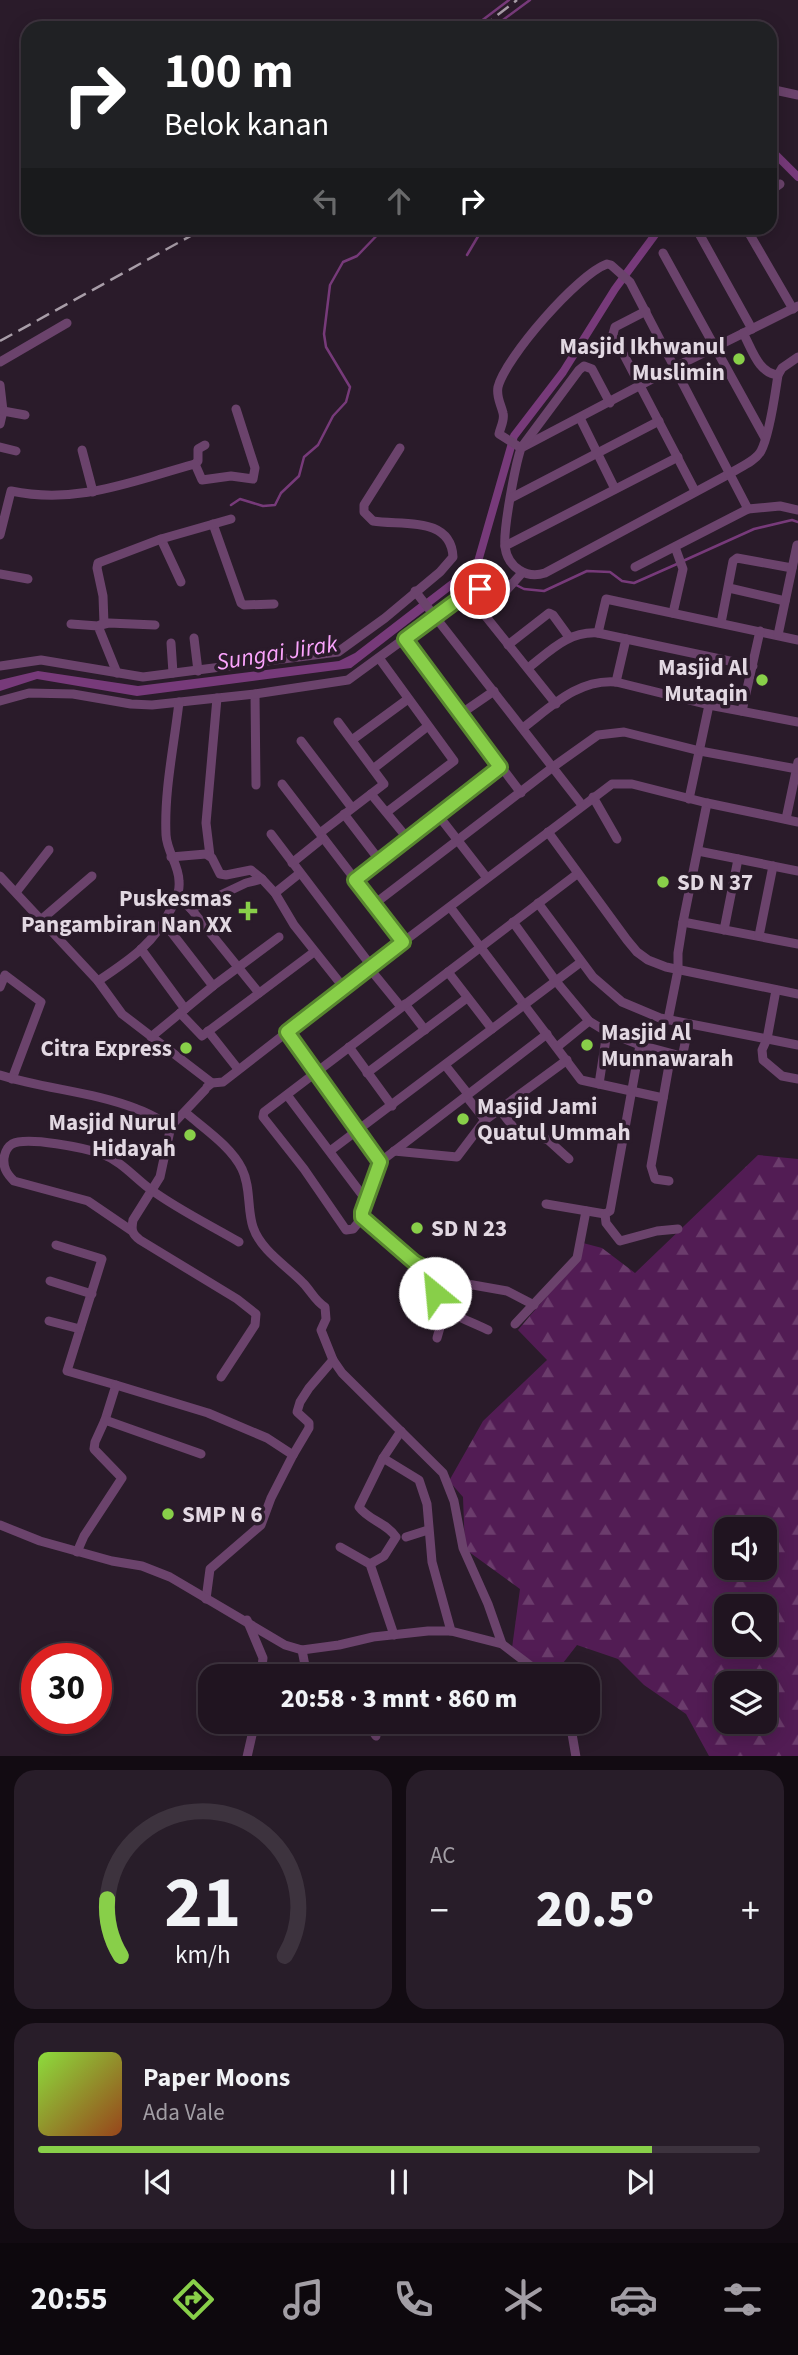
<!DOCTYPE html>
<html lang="id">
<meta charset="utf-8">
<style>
:root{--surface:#201420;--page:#281d29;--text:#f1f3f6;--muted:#a29ea5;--line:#3d333e;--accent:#88cf49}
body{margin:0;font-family:"Source Sans 3",sans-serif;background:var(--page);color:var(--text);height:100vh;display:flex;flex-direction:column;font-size:26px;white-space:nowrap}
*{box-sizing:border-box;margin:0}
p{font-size:23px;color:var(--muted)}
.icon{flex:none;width:38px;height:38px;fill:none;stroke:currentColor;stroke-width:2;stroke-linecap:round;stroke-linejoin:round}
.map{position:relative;height:1756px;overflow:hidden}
.details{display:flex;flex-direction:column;gap:14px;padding:14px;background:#120b12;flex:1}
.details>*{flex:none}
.top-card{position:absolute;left:21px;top:21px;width:756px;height:214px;border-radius:21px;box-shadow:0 4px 18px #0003,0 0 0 2px var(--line);background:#202124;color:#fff;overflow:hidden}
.controls{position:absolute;left:714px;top:1517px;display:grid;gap:14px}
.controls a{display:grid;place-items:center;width:63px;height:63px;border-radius:14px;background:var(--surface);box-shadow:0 4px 18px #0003,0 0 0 2px var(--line);font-size:35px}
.speed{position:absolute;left:21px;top:1643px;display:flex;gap:14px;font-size:35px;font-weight:700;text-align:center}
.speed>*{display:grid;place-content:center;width:91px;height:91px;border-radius:50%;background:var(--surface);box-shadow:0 4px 18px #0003,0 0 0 2px var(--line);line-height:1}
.speed .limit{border:10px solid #d22;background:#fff;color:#111}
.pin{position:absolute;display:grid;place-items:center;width:60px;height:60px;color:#fff;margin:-30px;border:4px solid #fff;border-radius:50%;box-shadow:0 2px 7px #0007}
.me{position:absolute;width:77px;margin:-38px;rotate:332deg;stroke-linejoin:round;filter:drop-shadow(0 0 5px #0008)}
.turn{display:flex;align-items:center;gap:24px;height:147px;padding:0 28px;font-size:32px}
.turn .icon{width:91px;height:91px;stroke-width:2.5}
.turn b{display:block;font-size:49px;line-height:60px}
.lanes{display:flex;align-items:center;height:66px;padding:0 28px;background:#0003;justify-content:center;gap:35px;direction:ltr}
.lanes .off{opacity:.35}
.big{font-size:52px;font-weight:800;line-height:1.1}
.details .tile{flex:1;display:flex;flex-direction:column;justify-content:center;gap:10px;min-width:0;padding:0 24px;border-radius:21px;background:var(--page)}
.details .dial{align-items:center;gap:0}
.dial svg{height:182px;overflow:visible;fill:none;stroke:var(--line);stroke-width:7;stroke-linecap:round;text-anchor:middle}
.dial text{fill:var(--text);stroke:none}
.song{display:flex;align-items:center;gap:21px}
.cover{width:84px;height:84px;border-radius:10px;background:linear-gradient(135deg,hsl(90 70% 55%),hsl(20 70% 35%))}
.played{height:7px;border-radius:4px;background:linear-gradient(90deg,var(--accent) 85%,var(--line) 85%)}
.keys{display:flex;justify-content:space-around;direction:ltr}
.heat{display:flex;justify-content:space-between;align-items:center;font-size:38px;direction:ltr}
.details .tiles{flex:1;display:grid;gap:14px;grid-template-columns:1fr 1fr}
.tile:last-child{grid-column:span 2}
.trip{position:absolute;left:198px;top:1664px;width:402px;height:70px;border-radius:21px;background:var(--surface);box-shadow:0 4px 18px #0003,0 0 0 2px var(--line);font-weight:800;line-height:70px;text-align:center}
.tab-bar{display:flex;height:112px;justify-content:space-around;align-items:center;background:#0d080d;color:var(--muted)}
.tab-bar .icon{width:49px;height:49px}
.tab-bar .on{color:var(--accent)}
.tab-bar b{font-size:32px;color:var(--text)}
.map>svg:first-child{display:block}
.forest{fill:url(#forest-firs);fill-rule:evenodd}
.water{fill:#773a7a}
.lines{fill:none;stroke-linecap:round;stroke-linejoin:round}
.stream{stroke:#773a7a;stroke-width:2.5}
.canal{stroke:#773a7a;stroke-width:8}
.street{stroke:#6b436c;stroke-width:9}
.rail{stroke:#a89da8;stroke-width:2.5;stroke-dasharray:14 7;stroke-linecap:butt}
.route-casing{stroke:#58872f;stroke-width:18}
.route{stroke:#88cf49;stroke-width:12}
.poi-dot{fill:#88cf49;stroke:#2a1b2a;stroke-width:2.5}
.labels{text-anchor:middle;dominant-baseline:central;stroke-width:7;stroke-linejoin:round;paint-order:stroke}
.poi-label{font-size:23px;font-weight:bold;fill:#e2d8e2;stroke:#2a1b2a;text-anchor:end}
.water-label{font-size:24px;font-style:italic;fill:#fba4fd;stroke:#2a1b2a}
</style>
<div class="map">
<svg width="798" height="1757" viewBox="0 0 798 1757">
<defs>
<pattern id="forest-firs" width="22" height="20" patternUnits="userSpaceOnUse" patternTransform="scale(1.75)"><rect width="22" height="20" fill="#521c54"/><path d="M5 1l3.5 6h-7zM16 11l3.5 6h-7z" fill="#6b3c6c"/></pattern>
</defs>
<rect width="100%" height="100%" fill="#2a1b2a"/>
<path class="forest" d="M758,1155L798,1159V1756H709L686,1714L644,1685L618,1659L577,1645L553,1676L512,1648L520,1589L465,1549L463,1497L449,1481L483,1421L547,1360L518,1330L579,1258L583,1243L602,1248L635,1273ZM726,1530H765V1568H726ZM726,1606H765V1645H726ZM726,1684H765V1722H726Z"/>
<polygon class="water" points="425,599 431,606 351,668 137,696 37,679 0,691 0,680 38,671 138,686 339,661 355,653"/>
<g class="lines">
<g class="stream">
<polyline points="472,28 509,0"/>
<polyline points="492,28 530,0"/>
<polyline points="525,228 543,230 548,228"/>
<polyline points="467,255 480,233 489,228"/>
<polyline points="231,505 240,499 263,506 275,505 281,493 299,476 304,457 318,445 333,416 346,402 350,387 326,347 324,334 330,285 343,262 357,256 384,228"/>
<polyline points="683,561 754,529 792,520 798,522"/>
<polyline points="477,565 524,589 544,591 587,571 610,572 622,581 634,583 677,564"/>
</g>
<g class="canal">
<polyline points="770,149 798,177"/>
<polyline points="421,608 477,565 514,436 563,372 615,289 660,228"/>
</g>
<g class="street">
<polyline points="770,89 798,95"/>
<polyline points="770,191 780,184"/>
<polyline points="696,228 752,329"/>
<polyline points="746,228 793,309"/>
<polyline points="663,253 765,438"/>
<path d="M798,306L675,367L521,448C515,466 503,530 505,547C508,568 527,579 545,573L729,474C738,468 756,461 761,451C770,434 775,394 778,375L782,368L798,357"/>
<polyline points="646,311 615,327 613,334 695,491"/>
<path d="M743,333C752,349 758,373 778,375"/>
<polyline points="0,362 67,323"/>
<polyline points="0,385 3,411 0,424"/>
<path d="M610,403L592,369L584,366L579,370L521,448L499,434C500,428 505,420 503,413C501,404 496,397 498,387C505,358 578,274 607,264L611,265L630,282L748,509"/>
<polyline points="3,411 25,415"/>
<polyline points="580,418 615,489"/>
<polyline points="0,447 16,451"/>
<polyline points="82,450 93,492"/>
<polyline points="195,464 198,461 198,449 205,445"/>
<polyline points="511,498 659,421"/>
<polyline points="213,524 241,603 244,605 274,604"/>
<path d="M0,535L11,491C78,505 132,481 195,464L202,480L231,476L253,479L255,468L236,409"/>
<polyline points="161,539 181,582"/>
<polyline points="505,546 678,457"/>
<polyline points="635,567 748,509 780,506 798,510"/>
<polyline points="0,574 28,579"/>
<polyline points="729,588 785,601"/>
<polyline points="415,591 582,805"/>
<polyline points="467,593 556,704"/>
<polyline points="673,613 683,569 675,547"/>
<polyline points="721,623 733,561 737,558 792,568"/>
<polyline points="71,624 98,626 117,673"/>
<polyline points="104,624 103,596 97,568 98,563 161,539 231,519"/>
<polyline points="100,625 109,623 155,625"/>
<polyline points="598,633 606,599 798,640"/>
<polyline points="778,635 797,545"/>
<polyline points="194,638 198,671"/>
<polyline points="405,639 521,793"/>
<polyline points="171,643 173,673"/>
<polyline points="508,645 549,613 553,615 569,637"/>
<polyline points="379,658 454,761 387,812"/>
<path d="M0,666L41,660L143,677L338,652L385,618L440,572L453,557C451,515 400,526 373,521L364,512V505L400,448"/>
<path d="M528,668C550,651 568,631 598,633L753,666"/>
<polyline points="616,682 626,639"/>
<polyline points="255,694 256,785"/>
<polyline points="0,701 29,693 73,694 131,704 152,705 255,694 348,680 467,593 480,589 504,593 522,573"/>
<polyline points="742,711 760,631"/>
<polyline points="462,713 494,691"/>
<path d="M523,728C552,706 578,679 616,682L709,705L798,722"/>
<polyline points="352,740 408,699"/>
<polyline points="301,741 352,808"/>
<polyline points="373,769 428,726"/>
<polyline points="282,784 403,942"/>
<polyline points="371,794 408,839"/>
<polyline points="593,797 617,839"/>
<polyline points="689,799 709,705"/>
<polyline points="344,814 380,861"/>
<polyline points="438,815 487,878"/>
<polyline points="786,819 798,762"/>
<polyline points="548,832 627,940 637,952 648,960 666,967 798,994"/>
<polyline points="320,833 384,784 338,722"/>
<polyline points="271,834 372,967"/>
<polyline points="698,851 798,871"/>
<polyline points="210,856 206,823 217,698"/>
<polyline points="171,857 206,854 212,858 220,874 226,875 251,870 262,879"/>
<polyline points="292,863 323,838"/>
<polyline points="0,876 98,981 122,1014 212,1083"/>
<polyline points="355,880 500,767"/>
<polyline points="17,891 49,850"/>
<polyline points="275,893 300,873"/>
<polyline points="177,896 191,909 246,883 262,879 275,893 294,925 344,988"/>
<polyline points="538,903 593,977 622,1002 660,1018 798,1045"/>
<polyline points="373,905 553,767 598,735 624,732 700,751 797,769"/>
<polyline points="450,907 581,1080 663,1098"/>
<polyline points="191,909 259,993"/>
<polyline points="42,919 92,876"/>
<polyline points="513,922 555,980 589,1021 607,1032 640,1045 681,1056 683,1053 689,1024"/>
<polyline points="683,922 798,944"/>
<polyline points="165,924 213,986"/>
<polyline points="724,930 738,859"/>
<polyline points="759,936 773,866"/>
<polyline points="141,949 185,1009"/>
<polyline points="370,969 401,1007"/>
<polyline points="448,972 492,1029"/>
<path d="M98,981C131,959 155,943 172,907C176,898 180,892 179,881C179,865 167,852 166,835C164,791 174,746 179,702"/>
<polyline points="0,987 5,975 41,1002 12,1079"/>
<polyline points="776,990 767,1039 762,1050 763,1060 782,1076 798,1079"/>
<polyline points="405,1004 425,1030"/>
<polyline points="180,1013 202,1036 314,952"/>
<polyline points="668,1020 678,970 678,953 683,922 707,803"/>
<polyline points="208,1031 238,1069"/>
<polyline points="287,1032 380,1162"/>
<polyline points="151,1037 213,986 279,937"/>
<polyline points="349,1047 392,1106"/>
<polyline points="557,1047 589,1021"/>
<polyline points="445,1065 468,1094"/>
<polyline points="367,1073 467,998"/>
<path d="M0,1075C45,1089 94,1092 137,1109C149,1113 160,1120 171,1126"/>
<polyline points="599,1084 607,1032"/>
<polyline points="207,1087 212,1083 223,1082 403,942 612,784 632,784 707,803 798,822"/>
<path d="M205,1090L171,1126L160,1177L133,1220C131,1230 132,1234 140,1240L237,1299L256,1314L255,1325L221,1377"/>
<polyline points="287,1095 366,1200"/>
<polyline points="466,1096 485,1120"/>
<polyline points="500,1110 514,1128 548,1140 569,1159"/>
<path d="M185,1112C203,1128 231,1146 242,1169C251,1187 247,1209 253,1227C261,1251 287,1266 303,1283C311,1291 315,1301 325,1307L326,1319L321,1330L333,1360L342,1373L443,1473L454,1501L463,1548L488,1604L502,1644"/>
<polyline points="330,1151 581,962"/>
<polyline points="394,1151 457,1157 485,1120 567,1060"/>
<polyline points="669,1181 655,1179 651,1166 671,1054"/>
<polyline points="546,1204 605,1214 610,1211 640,1045"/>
<polyline points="605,1214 606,1223 620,1241 657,1231 678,1229"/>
<polyline points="363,1217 353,1229 346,1230 304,1169 263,1117 264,1112 577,874"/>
<path d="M132,1231L88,1201L14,1181C7,1174 3,1168 4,1158C5,1152 7,1147 12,1144C27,1136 85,1148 102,1154C121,1161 134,1177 150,1189C177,1209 210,1225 239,1242"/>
<polyline points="56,1245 102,1259 67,1371 116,1385 105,1420"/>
<path d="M433,1273C436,1315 454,1313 488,1330"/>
<polyline points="50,1281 92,1294"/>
<polyline points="534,1305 507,1291 456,1282 433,1273 414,1262 361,1214 380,1162 547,1034"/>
<polyline points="49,1321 80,1329"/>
<polyline points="515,1324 577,1258 586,1211"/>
<polyline points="437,1338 441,1324 442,1306"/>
<polyline points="116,1385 208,1413 267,1438 293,1455 271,1498 261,1525 210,1569 206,1599"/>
<polyline points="401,1431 383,1458 419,1480 427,1504 432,1562 451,1631"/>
<polyline points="293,1455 309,1428 309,1423 297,1412 300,1402 309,1388 333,1360"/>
<polyline points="0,1525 40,1541 112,1561 142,1566 170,1577 285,1645 302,1650 339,1645 373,1637 428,1631 451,1631 502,1644 544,1676"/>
<polyline points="406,1537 428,1530"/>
<polyline points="340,1547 370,1564 394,1635"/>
<polyline points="77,1552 84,1536 122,1478 94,1449 95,1442 105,1420 201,1454"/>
<path d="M370,1564L384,1556L396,1537C387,1523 368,1520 359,1507L383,1458"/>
<polyline points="247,1620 263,1658 261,1676"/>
<polyline points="302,1650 307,1676"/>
<polyline points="588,1687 594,1687"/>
<polyline points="366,1722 376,1736"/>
<polyline points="570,1722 576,1757"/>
<polyline points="247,1757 255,1722"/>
</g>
<g class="rail">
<polyline points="481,28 517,0"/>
<polyline points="0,341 205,228"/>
</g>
</g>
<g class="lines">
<g class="route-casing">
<polyline id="route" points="435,1293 433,1273 414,1262 362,1217 362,1212 380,1162 287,1032 403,942 355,880 500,767 405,639 467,593 480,589"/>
</g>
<use href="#route" class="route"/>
</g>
<g class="poi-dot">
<circle cx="739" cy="359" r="7"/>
<circle cx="762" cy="680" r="7"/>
<circle cx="663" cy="882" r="7"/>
<path d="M244.5 900.5h7v7h7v7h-7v7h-7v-7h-7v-7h7z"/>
<circle cx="587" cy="1045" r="7"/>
<circle cx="186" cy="1048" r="7"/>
<circle cx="463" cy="1119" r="7"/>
<circle cx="190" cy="1135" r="7"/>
<circle cx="417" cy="1228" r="7"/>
<circle cx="168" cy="1514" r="7"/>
</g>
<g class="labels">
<g class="poi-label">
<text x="725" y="346">Masjid Ikhwanul<tspan x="725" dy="26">Muslimin</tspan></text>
<text x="748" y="667">Masjid Al<tspan x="748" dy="26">Mutaqin</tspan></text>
<text x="677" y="882" text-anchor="start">SD N 37</text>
<text x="232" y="898">Puskesmas<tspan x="232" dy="26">Pangambiran Nan XX</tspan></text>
<text x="601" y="1032" text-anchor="start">Masjid Al<tspan x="601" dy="26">Munnawarah</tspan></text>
<text x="172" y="1048">Citra Express</text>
<text x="477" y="1106" text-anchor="start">Masjid Jami<tspan x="477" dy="26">Quatul Ummah</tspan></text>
<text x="176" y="1122">Masjid Nurul<tspan x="176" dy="26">Hidayah</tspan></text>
<text x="431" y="1228" text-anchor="start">SD N 23</text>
<text x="182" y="1514" text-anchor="start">SMP N 6</text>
</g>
<g class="water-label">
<text transform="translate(277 653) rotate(-9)">Sungai Jirak</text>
</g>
</g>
</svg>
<div class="controls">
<a><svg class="icon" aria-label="sound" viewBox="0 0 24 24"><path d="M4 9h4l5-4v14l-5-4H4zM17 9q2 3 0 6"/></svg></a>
<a><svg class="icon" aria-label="search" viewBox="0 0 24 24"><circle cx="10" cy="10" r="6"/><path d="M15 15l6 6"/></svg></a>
<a><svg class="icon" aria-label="layers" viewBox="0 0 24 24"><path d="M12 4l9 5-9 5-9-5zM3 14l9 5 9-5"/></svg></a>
</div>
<div class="speed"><div class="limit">30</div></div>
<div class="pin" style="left:480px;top:589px;background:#d93025"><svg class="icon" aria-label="arrive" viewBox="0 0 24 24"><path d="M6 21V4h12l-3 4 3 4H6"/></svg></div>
<svg class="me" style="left:435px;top:1293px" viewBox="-20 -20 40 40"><circle r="19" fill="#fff"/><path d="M0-13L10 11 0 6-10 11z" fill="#88cf49"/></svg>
<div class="trip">20:58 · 3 mnt · 860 m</div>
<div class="top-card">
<div class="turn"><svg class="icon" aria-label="right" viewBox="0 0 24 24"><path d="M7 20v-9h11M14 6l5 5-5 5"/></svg><div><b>100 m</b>Belok kanan</div></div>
<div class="lanes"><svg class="icon off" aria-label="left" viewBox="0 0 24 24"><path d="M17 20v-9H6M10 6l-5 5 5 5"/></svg><svg class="icon off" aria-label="ahead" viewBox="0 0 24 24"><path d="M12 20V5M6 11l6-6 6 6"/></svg><svg class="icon" aria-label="right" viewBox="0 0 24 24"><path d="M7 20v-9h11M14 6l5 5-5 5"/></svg></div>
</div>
</div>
<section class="details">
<div class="tiles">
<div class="tile dial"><svg viewBox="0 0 100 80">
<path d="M14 69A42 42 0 1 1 86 69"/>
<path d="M14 69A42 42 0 0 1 8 44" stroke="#88cf49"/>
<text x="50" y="56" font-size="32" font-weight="700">21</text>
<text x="50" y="72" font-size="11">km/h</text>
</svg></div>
<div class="tile"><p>AC</p>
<div class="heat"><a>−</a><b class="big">20.5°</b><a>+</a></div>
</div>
<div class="tile">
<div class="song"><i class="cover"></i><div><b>Paper Moons</b><p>Ada Vale</p></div></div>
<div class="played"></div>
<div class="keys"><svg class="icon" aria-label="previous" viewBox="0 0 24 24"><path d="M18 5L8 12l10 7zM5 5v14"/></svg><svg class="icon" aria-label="pause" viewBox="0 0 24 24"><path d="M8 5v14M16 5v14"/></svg><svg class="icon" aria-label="next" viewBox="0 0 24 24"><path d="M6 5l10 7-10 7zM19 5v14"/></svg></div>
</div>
</div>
</section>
<nav class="tab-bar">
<b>20:55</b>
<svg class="icon on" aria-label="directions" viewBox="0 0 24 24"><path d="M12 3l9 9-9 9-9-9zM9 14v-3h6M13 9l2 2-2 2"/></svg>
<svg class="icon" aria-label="music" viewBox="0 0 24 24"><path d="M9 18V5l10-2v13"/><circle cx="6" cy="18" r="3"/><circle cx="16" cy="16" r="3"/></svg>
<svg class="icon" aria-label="phone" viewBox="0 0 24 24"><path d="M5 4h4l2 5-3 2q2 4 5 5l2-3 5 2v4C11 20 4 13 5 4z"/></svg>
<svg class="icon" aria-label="climate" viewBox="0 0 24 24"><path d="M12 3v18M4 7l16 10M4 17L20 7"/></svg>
<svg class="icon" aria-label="car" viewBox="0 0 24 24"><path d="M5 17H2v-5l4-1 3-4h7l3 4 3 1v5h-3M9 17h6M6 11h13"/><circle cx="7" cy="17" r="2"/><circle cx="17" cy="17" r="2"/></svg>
<svg class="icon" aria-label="filters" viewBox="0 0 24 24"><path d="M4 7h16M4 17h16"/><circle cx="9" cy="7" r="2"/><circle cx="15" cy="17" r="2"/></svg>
</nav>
